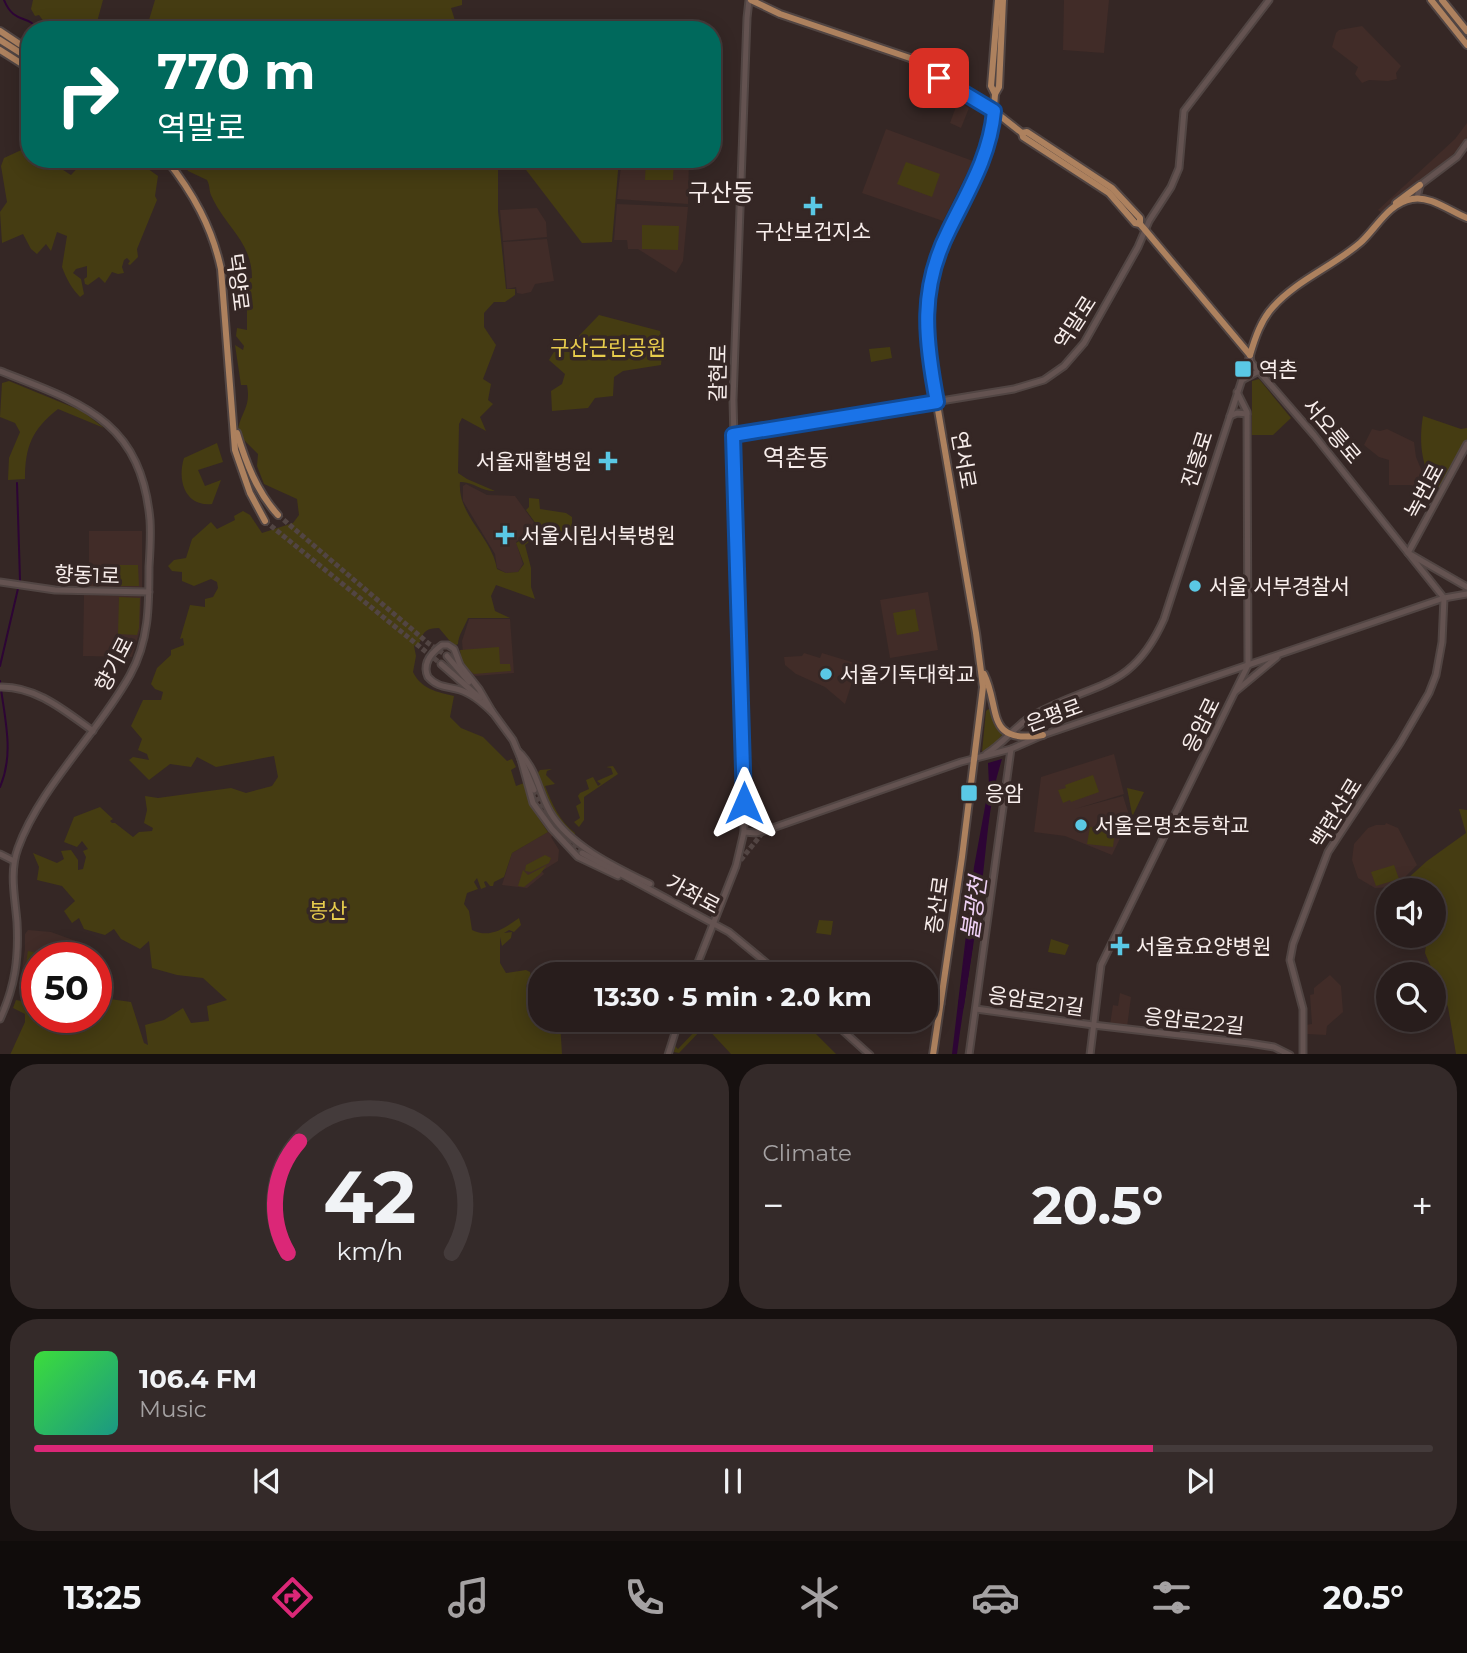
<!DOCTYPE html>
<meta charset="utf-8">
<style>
:root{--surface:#281d1c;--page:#342a29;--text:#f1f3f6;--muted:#a5a2a3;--line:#443b3b;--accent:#db2777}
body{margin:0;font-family:Montserrat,"Noto Sans KR",sans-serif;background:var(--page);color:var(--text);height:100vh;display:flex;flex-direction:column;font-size:26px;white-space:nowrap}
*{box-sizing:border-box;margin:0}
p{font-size:23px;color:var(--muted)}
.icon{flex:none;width:38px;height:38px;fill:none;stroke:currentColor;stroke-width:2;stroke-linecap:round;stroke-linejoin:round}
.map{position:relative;height:1054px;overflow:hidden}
.details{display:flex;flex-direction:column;gap:10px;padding:10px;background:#16100f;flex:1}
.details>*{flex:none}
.guide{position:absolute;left:21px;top:21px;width:700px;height:147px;border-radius:28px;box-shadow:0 4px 18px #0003,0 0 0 2px var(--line);background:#00695c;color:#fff;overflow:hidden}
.tools{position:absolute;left:1376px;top:878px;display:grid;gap:14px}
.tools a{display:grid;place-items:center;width:70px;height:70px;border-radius:50%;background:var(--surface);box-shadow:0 4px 18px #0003,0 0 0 2px var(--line);font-size:35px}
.speed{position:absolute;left:21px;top:942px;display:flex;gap:14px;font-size:35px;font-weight:700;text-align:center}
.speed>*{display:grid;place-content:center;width:91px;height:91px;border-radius:50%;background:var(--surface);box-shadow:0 4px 18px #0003,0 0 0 2px var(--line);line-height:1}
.speed .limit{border:10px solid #d22;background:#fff;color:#111}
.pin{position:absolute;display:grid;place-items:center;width:60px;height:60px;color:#fff;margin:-30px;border-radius:14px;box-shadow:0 4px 10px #0006}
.me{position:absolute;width:77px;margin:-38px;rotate:0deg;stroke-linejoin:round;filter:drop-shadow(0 0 5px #0008)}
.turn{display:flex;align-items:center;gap:24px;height:147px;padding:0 21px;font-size:32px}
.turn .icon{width:91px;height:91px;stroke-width:2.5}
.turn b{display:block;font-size:49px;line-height:60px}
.big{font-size:52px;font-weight:700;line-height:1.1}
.details .tile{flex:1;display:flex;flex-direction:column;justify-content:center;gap:10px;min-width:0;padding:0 24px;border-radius:28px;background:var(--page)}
.details .dial{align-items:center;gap:0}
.dial svg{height:182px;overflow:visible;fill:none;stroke:var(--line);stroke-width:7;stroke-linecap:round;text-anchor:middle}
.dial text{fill:var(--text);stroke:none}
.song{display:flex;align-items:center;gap:21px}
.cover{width:84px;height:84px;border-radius:10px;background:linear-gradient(135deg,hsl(120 70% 55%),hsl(170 70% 35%))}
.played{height:7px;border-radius:4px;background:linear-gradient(90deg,var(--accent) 80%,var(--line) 80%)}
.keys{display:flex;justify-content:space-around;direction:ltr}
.heat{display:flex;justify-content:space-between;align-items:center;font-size:38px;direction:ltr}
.details .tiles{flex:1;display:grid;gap:10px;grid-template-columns:1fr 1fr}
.tile:last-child{grid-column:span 2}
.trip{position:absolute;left:528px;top:962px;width:410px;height:70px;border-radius:28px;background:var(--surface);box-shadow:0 4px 18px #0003,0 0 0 2px var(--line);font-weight:700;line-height:70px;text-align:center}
.tabs{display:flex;height:112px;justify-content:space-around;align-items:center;background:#100c0b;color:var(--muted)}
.tabs .icon{width:49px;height:49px}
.tabs .selected{color:var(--accent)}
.tabs b{font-size:32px;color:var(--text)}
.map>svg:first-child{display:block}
.built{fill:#412c28}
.green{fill:#453c12}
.water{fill:#2d0535}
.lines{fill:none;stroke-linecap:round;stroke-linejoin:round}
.stream{stroke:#2d0535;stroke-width:2}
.river{stroke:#2d0535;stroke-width:6}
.secondary-tunnel{stroke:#524543;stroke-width:5;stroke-dasharray:5 2.5;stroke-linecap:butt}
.secondary-casing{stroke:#514543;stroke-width:9}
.primary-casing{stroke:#514543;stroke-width:10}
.secondary{stroke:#645351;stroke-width:5}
.primary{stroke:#ad815e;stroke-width:6}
.route-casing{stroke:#114b97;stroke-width:18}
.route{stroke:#1a73e8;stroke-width:12}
.poi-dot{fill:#5ac8e5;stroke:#352725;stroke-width:2.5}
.labels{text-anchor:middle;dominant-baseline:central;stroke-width:7;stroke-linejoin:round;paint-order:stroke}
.poi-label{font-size:21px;fill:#f8eeec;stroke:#352725;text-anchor:start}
.street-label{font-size:21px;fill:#f8eeec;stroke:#352725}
.park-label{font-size:21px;fill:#e7cc4c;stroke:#352725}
.water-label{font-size:23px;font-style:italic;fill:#f0d2f6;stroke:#352725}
.quarter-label{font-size:24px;fill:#f8eeec;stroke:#352725}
</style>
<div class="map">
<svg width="1467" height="1055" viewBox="0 0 1467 1055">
<rect width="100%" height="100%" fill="#352725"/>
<g class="built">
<polygon points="1064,0 1109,0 1104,53 1063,50"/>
<polygon points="1362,26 1401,66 1396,73 1397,79 1388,81 1369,80 1362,83 1355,74 1358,67 1332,47 1336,33 1339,30"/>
<polygon points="958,101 969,108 961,128 950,123"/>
<polygon points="1467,123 1467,137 1459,149 1398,203 1382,213 1378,210 1455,139"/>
<polygon points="886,129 973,161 943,221 862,193"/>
<polygon points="622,159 689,159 688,204 617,199"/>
<polygon points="617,204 688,207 683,261 676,273 638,249 628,249 627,240 614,240"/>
<polygon points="537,208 546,222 547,237 503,241 500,210"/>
<polygon points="547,239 554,281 535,284 531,292 522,294 517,293 516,287 507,289 503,242"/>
<polygon points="1372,429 1380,431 1387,429 1414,442 1416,457 1431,493 1411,485 1389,485 1389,460 1379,457 1364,445"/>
<polygon points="466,484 487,495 515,496 538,528 516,542 523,564 518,572 506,573 497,568 495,554 463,501 463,486"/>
<rect x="89" y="531" width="53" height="57"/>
<polygon points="928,592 938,650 890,658 880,600"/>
<polygon points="84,595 141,596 140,630 132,657 83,656"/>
<polygon points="469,619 510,619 514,673 475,676 464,666 462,641"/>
<polygon points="804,653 820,658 822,653 858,664 845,704 825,687 796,674 785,665 784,657 802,656"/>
<polygon points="1114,754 1124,794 1075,809 1123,796 1130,818 1112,855 1065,836 1034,832 1041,777"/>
<polygon points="1386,823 1398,828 1417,865 1395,887 1375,888 1358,878 1352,860 1354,844 1368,828 1376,825 1385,825"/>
<polygon points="551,830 554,835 551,837 559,850 558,861 542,871 544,874 527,888 502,885 512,853"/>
<polygon points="28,930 51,932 84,944 83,957 37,957 37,986 20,983 25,949 25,934"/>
<polygon points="1330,975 1341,986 1343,1012 1327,1026 1326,1035 1307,1034 1306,1025 1312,1024 1310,995 1314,994 1314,988"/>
<polygon points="1120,993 1131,997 1127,1027 1110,1025 1113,1005 1118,1006"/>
</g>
<g class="green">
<polygon points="33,0 103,0 97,22 101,30 58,30 55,24 45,23 39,15 35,16 31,9"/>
<polygon points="155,0 462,0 462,5 451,8 458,30 146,30"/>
<path d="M30,146V159H57L60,168L71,175L86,159H150L144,166L158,176L155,196L157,200L137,249L138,257L130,265L128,264L130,261L127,258L124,260L122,267L124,273L118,274L112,272L105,283L99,277L88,285L85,284L84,279L87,277V266L76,269L73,273L81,279L84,294L80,297C72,289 66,278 62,267L67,236L57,232L51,251L46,244L37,254L31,249L23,234L2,243L0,212L7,202L1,166L4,158Z"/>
<path d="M182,159H498V211L506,289H515V295L505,302H494L484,313V327L496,345L483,379L491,384L488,400L493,404L480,417L486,431L462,418L459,424L458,473L467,479L495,491C480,491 472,481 460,482C457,515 492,537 497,569L506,573L518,572L524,564L516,543L539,528L526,510L529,507V498L539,499L540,509L566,513L572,517V533L552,534L543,531L525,545L531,568V587L535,599L496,585L491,596L495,611L510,618H468C465,626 458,636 458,644L454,646L439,628C427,628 423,631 420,642L414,646L416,656L413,672C421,689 437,692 454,696L450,717L461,728L483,737L507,761L512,759L516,767L511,770L516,786L524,783L531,807L548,832L512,853L504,877L494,882L493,886H490L486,881L484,882L486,887L481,889L477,878L474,882L478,889L467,893L464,904L469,911L472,930C490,939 505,928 519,918L521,925L514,932L509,930L504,933L512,932L511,938L502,946L500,937V963L506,973L526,970L530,972L531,976L526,986L531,993H538L541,995V1020L560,1022L562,1054L10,1055L25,1022V1014L13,1008L16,1000L37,1004V1017H45L47,1026L57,1029L49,1024L50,1017H96V997L131,1002L144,1043L148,1045L145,1025L164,1020L183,1008L191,1023L209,1021L207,1006L227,1000L203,978L177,975L152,968L149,941L140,949L121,939L114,929L105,935L84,929L79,918L72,923L64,911L75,901L62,886L37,880L39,867L33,853L57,863L64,859L61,851L71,850L78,860V870L83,869L86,857L83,851L88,849L82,841L77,847L64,842L74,817L100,807L113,819L110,821L112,823H115L133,837L139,832L152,831L153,828L144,823L147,810L145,796L158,798L231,788L246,793L272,786L278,777L274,756L216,767L197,757L191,767L170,764L149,780L129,760L133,757L149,760L147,754L138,750L142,739L131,726L143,700H161L163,692L155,689L151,684L157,668L171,655V650L184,645L183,638L180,639L190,605L205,607V599L213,597L218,588L217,582L211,579L194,586L182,581V572L172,571L168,566L174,560L186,558L192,539L211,522L217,529L235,520L234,516L243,511L250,515L262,533L293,523L299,515L297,499L264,484L257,466L258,454L243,439L238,429C242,410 251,407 247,385H241L235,345L243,350L244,346L236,336L237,328L247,330V279L252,278C252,241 225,227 211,195C209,190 210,185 207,180L188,171Z"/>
<polygon points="520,159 619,159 612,242 582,243 520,162"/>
<polygon points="646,159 674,159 673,180 645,180"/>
<polygon points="906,162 940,174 932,197 897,184"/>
<polygon points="642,225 679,226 678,250 642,249"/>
<polygon points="599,315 660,331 663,344 661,365 623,371 614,377 613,396 595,398 588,408 552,411 551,391 562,384 565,374 549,360 560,342 574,341"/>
<polygon points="890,347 892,358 871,362 869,349"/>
<polygon points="1259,379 1291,418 1273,435 1252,435 1252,381"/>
<path d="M9,381L82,411L104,428L58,409C32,429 25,447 25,479L8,480L9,458L20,432L15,423L0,417L2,383Z"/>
<path d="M1423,416L1461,429L1467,428V439L1436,493C1423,467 1418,446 1423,416Z"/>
<path d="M217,443L223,462L198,470L205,486L221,480L212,504C185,507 177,480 184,458Z"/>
<polygon points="114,565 138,565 139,586 114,586"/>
<polygon points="119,597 140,598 139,628 137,635 118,634"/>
<polygon points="915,609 919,631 897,635 893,613"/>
<polygon points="499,647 500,664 510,664 511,671 474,674 462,664 460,650"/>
<polygon points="990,708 995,726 1003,734 993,745 982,752 986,711"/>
<polygon points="613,766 618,774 584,797 584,820 579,827 574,822 580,818 576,806 581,803 578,796 580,793 589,789 586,780 593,777 598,786 601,784 597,781 613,774 611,768 606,767"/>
<path d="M552,769L547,771L546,775L555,784L545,786C552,804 560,822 575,833L574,836L552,811L537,774L540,770Z"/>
<polygon points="1093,775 1099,792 1071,802 1070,800 1063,803 1058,790 1066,788 1065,785"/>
<polygon points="1127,788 1144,792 1133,815 1132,814"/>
<polygon points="1459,809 1467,810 1467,1055 1456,1054 1448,1007 1425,953 1427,936 1433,936 1433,891 1394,891 1427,861 1466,833"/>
<polygon points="1090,827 1115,831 1113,847 1087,844"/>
<polygon points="545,855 551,858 549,863 531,872 525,871 526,865"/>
<polygon points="547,865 540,874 524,887 518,886 523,870 528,875"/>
<polygon points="1394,865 1399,879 1376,886 1371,872"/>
<polygon points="819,920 833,921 831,935 816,933"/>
<polygon points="1051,939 1069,945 1065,955 1048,952"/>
<polygon points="28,951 47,955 46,957 37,957 37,983 23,981"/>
<polygon points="702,1020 713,1020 717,1030 741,1031 743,1024 756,1020 802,1020 836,1054 731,1054 705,1026 679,1053 674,1052 675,1046 678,1049 696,1030"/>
</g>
<path class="water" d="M1002,759C988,802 987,847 981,891C974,945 964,1000 957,1054H952L974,867L989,785L988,763Z"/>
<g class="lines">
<g class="stream">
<path d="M4,0C14,25 29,14 38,30"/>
<polyline points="0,666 20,580 17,483"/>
<path d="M0,681C4,717 15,752 0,787"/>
</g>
<polyline class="river" points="961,1006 970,944"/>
<g class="secondary-tunnel">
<polyline points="278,515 428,643 447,656"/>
<polyline points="265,521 441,664"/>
<path d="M534,790C544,817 561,834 582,853"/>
<polyline points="736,866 764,831"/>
</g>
<g class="secondary-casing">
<g id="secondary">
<polyline points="1417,198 1420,185 1457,157 1467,143"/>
<polyline points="1250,355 1251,362 1314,435 1444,598"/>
<path d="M0,371C81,403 141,420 150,520C151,535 150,552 149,567C149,606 149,641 130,675C98,733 40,787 18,848C9,872 15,897 17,922C19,958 15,987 0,1019"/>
<polyline points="1242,380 1259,371"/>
<polyline points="1230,416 1237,413 1247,414"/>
<polyline points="733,435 1014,389 1044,380 1064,366 1084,343 1138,247 1149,221 1171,187 1179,168 1184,111 1269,0"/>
<polyline points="1467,444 1408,553 1467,587"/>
<polyline points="0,582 55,590 149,592"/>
<path d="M442,645H448L454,649L460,665L479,689L493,713C484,704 473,694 460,690C447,686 438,688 428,677C422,664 431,653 442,645Z"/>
<polyline points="447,656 469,682"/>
<polyline points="441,664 480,698"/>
<path d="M0,687C36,686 65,711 93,731"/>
<polyline points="1236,691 1277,657"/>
<polyline points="491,710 513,740 534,790"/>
<polyline points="519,752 533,803 552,829 578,857 618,876"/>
<path d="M521,754C538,773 538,791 550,812C570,846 615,867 650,884"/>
<path d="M986,754C1004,743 1015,726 1032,716C1093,681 1131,693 1164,619L1250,355"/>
<polyline points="744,832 756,833 764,831 961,762 1011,749 1043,735 1444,598 1467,594"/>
<polyline points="582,853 729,932 781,975"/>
<polyline points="0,854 14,861"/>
<polyline points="777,972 788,972 810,967 849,975"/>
<polyline points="693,975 736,866 744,832 733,400 747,18 749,0"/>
<polyline points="926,1002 941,1004"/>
<polyline points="976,1009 1093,1025 1249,1043 1274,1047 1290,1055"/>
<polyline points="831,1020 870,1055"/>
<polyline points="668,1055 679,1020"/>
<polyline points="969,1055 1011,749"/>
<polyline points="1090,1055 1101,965 1248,665 1247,412 1237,392"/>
<polyline points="1303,1055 1303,1009 1290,960 1293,944 1328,852 1400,743 1429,693 1436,675 1442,642 1444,598"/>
</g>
</g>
<g class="primary-casing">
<g id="primary">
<polyline points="751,0 780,14 910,58 974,101 994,111 1022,133 1023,137 1109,193 1135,223 1140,224"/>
<polyline points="1431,0 1467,45"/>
<polyline points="1442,0 1467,31"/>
<polyline points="0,31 30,51"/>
<polyline points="0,40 30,59"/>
<polyline points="0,50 30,69"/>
<polyline points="995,94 991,86 998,0"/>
<polyline points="1022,133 1027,132 1112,188 1140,218 1140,224 1146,231 1250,355"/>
<path d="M166,159C193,193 212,227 221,269L235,450L250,493L265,521"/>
<polyline points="1396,203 1420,185"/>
<path d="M1250,355C1255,338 1261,320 1273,307C1297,280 1332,267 1360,243C1376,229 1388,203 1412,199C1430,195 1451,212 1467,218"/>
<path d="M237,433C246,463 257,492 278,515"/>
<path d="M984,674C1001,708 984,745 1043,735"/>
<polyline points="933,1055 962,857 983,687 976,633 930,363 926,310 933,267 942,246 978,176 982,163 993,122 995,94 999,87 1003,0"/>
</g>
</g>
<use href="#secondary" class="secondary"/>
<use href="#primary" class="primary"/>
</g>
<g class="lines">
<g class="route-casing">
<path id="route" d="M744,803L733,435L937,402C925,339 919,289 949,230C968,191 990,156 994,111L939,78"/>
</g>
<use href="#route" class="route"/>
</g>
<g class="poi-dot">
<path d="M809.5 195.5h7v7h7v7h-7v7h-7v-7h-7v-7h7z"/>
<rect x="1234" y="360" width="18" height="18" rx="3.5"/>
<path d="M604.5 450.5h7v7h7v7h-7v7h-7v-7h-7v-7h7z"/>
<path d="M501.5 524.5h7v7h7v7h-7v7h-7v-7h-7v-7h7z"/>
<circle cx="1195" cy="586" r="7"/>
<circle cx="826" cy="674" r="7"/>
<rect x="960" y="784" width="18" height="18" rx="3.5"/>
<circle cx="1081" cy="825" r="7"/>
<path d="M1116.5 935.5h7v7h7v7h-7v7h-7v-7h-7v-7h7z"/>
</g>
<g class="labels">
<g class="poi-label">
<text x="813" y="231" text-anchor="middle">구산보건지소</text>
<text x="1259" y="369">역촌</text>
<text x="592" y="461" text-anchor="end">서울재활병원</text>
<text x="521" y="535">서울시립서북병원</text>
<text x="1209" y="586">서울 서부경찰서</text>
<text x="840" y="674">서울기독대학교</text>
<text x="985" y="793">응암</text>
<text x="1095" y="825">서울은명초등학교</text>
<text x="1136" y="946">서울효요양병원</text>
</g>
<g class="street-label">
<text transform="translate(238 282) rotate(83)">덕양로</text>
<text transform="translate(1075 322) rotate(-57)">역말로</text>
<text transform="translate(718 373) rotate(-89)">갈현로</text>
<text transform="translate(1332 431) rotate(50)">서오릉로</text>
<text transform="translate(1197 459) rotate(-72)">진흥로</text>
<text transform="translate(964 460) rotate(80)">연서로</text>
<text transform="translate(1424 491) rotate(-62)">녹번로</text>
<text transform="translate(87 575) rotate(2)">향동1로</text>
<text transform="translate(114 664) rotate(-63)">향기로</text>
<text transform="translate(1054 715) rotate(-20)">은평로</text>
<text transform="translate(1201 725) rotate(-64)">응암로</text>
<text transform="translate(1336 813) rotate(-58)">백련산로</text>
<text transform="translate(693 894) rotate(28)">가좌로</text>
<text transform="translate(937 905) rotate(-82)">증산로</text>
<text transform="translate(1036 1001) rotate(8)">응암로21길</text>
<text transform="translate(1194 1021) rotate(6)">응암로22길</text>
</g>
<g class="park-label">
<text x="608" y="347">구산근린공원</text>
<text x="328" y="910">봉산</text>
</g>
<g class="water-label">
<text transform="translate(974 908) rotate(-82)">불광천</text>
</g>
<g class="quarter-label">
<text x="721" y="192">구산동</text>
<text x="796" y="457">역촌동</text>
</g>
</g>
</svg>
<div class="tools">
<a><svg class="icon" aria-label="sound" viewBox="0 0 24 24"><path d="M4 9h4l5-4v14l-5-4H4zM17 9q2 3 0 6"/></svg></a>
<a><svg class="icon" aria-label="search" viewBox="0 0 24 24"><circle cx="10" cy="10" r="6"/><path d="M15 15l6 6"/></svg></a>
</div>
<div class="speed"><div class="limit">50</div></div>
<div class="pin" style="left:939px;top:78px;background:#d93025"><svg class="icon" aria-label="arrive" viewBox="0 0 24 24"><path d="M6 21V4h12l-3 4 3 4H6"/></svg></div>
<svg class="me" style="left:744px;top:803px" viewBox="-20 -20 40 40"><path d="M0-17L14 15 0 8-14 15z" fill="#1a73e8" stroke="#fff" stroke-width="4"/></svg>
<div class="trip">13:30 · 5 min · 2.0 km</div>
<div class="guide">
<div class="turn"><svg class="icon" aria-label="right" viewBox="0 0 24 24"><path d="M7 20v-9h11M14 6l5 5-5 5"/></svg><div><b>770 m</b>역말로</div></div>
</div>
</div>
<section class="details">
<div class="tiles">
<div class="tile dial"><svg viewBox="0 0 100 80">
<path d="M14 69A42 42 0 1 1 86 69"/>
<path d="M14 69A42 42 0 0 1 19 20" stroke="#db2777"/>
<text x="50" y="56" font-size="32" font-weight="700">42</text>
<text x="50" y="72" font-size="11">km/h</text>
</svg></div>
<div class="tile"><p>Climate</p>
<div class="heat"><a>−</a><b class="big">20.5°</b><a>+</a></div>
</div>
<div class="tile">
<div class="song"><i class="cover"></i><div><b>106.4 FM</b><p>Music</p></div></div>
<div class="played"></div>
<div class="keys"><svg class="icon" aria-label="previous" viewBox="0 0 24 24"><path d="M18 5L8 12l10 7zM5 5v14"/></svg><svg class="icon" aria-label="pause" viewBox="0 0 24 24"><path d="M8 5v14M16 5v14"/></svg><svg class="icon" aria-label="next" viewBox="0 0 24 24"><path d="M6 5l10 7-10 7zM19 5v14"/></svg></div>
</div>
</div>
</section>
<nav class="tabs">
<b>13:25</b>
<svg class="icon selected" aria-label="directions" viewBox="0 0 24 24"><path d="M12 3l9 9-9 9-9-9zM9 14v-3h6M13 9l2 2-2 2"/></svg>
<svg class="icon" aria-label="music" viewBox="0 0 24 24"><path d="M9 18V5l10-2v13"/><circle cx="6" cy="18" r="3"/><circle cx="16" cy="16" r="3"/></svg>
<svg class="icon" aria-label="phone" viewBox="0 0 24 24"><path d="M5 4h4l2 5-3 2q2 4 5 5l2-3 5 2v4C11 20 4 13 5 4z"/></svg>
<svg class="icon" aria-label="climate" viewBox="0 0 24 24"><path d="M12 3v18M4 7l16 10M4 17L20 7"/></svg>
<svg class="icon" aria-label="car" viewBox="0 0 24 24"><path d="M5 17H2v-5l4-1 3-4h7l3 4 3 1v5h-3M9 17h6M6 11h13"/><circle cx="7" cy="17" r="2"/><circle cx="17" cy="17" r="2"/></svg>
<svg class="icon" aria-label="filters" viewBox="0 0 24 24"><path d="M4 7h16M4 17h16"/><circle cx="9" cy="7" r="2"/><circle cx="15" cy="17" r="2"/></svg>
<b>20.5°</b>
</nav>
